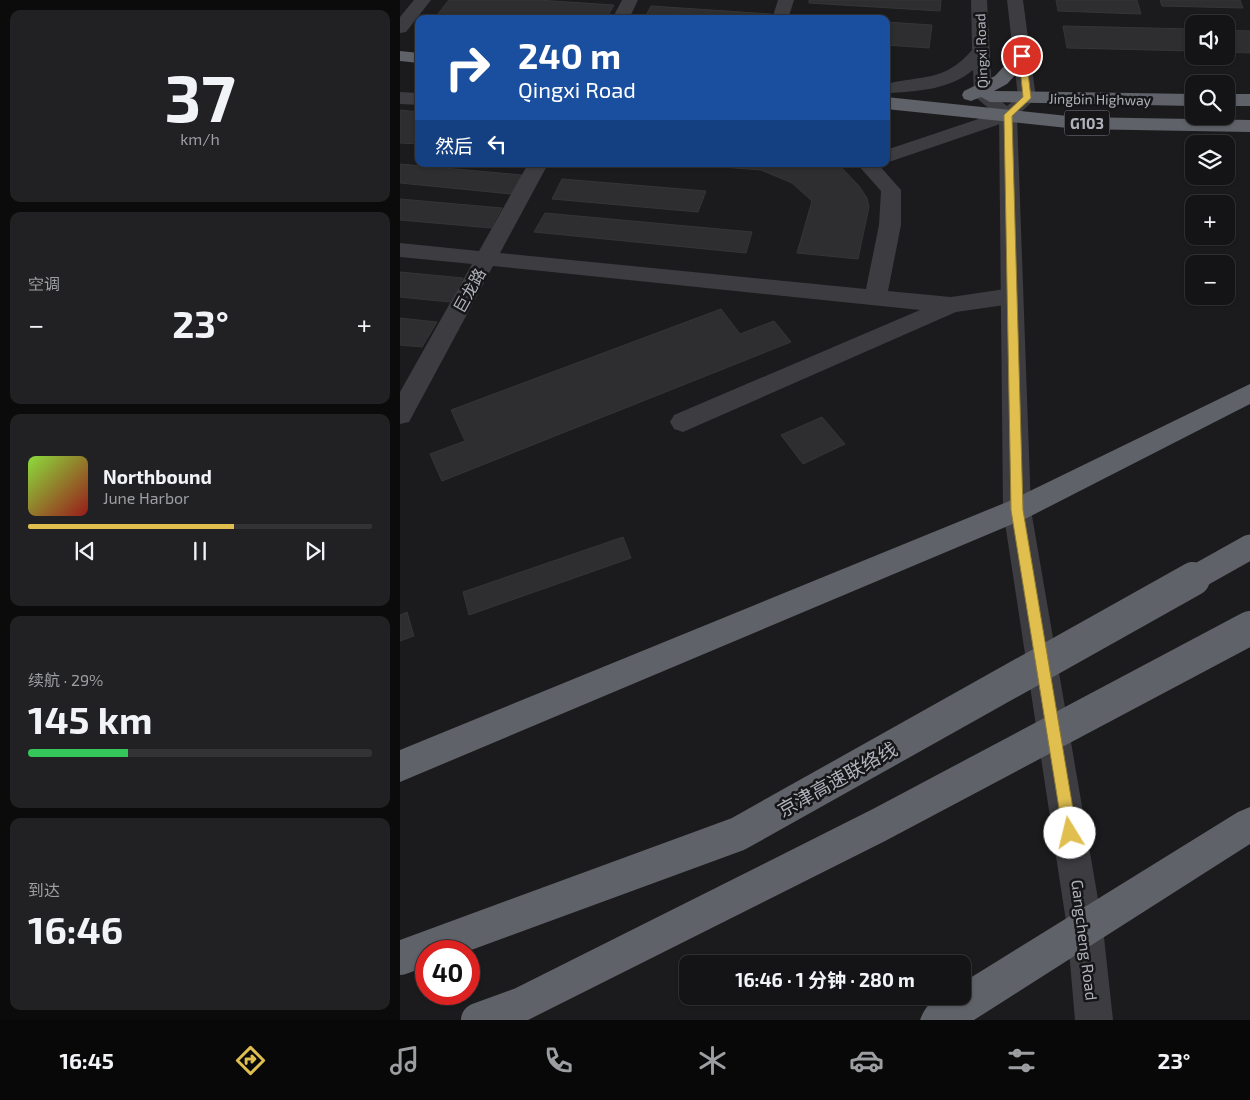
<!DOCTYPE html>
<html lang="zh">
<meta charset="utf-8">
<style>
:root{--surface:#141416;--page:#212123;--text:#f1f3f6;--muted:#9d9ea1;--line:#333335;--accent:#e0bf4f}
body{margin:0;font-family:"Exo 2","Noto Sans SC",sans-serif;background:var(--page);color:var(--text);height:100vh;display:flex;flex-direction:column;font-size:19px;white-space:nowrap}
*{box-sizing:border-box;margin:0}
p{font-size:16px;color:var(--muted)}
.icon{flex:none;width:28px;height:28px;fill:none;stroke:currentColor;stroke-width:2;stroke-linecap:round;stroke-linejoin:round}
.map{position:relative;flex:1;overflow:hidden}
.details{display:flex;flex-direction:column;gap:10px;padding:10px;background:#0b0b0c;width:400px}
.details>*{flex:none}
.guide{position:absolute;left:15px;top:15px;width:475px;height:152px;border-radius:10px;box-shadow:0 1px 4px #0004,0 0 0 1px var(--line);background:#1a4fa0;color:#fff;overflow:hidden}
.buttons{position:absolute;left:785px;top:15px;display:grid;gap:10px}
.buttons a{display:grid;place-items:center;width:50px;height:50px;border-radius:10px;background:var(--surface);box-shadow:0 1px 4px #0004,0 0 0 1px var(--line);font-size:25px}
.speed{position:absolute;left:15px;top:940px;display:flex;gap:10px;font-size:25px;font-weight:700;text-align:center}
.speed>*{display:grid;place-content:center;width:65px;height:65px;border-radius:50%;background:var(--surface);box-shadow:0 1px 4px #0004,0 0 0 1px var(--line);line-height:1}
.speed .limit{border:8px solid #d22;background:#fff;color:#111}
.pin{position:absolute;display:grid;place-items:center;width:42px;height:42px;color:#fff;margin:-21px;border:2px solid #fff;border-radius:50%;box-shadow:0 1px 5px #0007}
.me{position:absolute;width:55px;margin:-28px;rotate:351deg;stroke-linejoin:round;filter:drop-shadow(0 0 4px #0008)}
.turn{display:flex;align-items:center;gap:18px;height:105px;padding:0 20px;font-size:22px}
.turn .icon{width:65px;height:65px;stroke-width:2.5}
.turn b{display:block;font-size:35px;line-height:42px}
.then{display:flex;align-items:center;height:48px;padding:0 20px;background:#0003;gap:10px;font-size:19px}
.big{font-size:38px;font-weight:700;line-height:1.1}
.details .tile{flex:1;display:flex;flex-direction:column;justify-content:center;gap:8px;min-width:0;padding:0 18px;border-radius:10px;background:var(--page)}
.details .dial{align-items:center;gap:0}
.dial b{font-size:65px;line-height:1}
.song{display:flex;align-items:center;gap:15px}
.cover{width:60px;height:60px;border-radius:8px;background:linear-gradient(135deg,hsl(90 70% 55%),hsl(0 70% 35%))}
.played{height:5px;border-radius:2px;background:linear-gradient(90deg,var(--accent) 60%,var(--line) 60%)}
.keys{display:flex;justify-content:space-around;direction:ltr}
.heat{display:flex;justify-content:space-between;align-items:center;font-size:28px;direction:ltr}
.charge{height:8px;border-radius:4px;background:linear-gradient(90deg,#34c759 29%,var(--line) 0)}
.trip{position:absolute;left:279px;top:955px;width:292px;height:50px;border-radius:10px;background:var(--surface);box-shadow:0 1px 4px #0004,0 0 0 1px var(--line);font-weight:700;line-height:50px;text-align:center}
.tabs{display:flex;height:80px;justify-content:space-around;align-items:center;background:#080809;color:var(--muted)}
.tabs .icon{width:35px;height:35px}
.tabs .active{color:var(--accent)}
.tabs b{font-size:22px;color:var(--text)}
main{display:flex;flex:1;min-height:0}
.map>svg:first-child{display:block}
.building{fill:#2e2e30;stroke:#353538}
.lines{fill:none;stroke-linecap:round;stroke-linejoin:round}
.minor{fill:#3c3c41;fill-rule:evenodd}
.tertiary{fill:#3c3c41;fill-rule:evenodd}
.trunk{fill:#606269;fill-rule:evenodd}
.trunk-bridge-far1{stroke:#606269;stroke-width:25}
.trunk-bridge{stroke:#606269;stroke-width:34}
.route{fill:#e0bf4f;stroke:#927c33}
.labels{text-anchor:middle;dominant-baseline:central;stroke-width:5;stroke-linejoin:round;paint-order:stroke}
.far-street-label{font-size:14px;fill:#afb1bb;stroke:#161618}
.shield{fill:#161618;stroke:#81828a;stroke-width:1}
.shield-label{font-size:15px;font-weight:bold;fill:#afb1bb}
.street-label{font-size:16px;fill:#afb1bb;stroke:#161618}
.near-street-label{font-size:19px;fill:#afb1bb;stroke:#161618}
</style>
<main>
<section class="details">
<div class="tile dial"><b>37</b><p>km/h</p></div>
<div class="tile"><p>空调</p>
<div class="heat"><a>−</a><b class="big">23°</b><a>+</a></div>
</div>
<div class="tile">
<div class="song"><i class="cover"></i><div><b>Northbound</b><p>June Harbor</p></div></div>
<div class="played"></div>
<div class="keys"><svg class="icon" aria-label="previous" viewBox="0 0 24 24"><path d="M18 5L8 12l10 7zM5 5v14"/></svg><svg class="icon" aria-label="pause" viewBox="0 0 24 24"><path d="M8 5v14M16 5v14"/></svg><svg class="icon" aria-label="next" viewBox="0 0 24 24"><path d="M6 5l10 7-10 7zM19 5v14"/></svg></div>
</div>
<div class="tile"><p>续航 · 29%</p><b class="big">145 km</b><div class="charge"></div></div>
<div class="tile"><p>到达</p><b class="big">16:46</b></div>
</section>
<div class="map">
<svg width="850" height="1020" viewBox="0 0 850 1020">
<rect width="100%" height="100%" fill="#1b1b1d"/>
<g class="building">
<polygon points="49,0 138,0 214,5 206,19 87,19 37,15"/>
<polygon points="409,0 541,0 540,11 409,3"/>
<polygon points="656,0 737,0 741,14 658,11"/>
<polygon points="760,0 840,0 843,8 762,6"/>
<polygon points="251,6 371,14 370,19 244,19"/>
<polygon points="486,22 532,25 529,48 486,45"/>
<polygon points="663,26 794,29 794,51 667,48"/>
<polygon points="826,30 850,31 850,53 826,52"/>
<polygon points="0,110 19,112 19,144 0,143"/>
<polygon points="0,164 122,175 111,194 0,183"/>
<polygon points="283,164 438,164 459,186 467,198 469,207 458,259 397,253 412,201 392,183 361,170"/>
<polygon points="162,179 306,191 298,212 152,199"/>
<polygon points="0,199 102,208 91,228 0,220"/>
<polygon points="145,213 352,232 346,253 134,232"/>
<polygon points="0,272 63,278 50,302 0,297"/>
<polygon points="321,309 340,334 374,321 391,342 42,481 30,454 65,441 51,410"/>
<polygon points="0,318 37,322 22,347 0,345"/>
<polygon points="422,417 445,444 403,464 381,435"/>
<polygon points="223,537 231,558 69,615 63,592"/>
<polygon points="7,612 14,636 0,641 0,615"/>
</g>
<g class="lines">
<g class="minor">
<polygon points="14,0 31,0 6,32 0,33 0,17"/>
<polygon points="222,0 238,0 229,19 212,19"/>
<polygon points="378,0 394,0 388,19 372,19"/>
<polygon points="0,92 19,93 19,105 0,104"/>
<polygon points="608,109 615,111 617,115 615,119 486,163 486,150"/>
<polygon points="128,164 148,164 100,253 466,289 479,225 481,191 457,164 478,164 501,190 501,225 488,291 551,297 612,288 620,291 623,296 620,301 612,304 556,312 283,432 274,429 270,422 274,415 520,310 93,266 9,422 0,424 0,392 72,264 0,257 0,243 79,251"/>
</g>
<path class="tertiary" d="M571,0H587L592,94L607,106L618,97L607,0H623L636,98L617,116L631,510L703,928L713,1020H675L667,928L603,510L599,117L574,96L573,70C551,89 520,91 492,93L486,92V84C522,75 545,82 572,50Z"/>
<g class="trunk">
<polygon points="0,51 19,53 19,63 0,61"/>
<polygon points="623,51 629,52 632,56 629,60 607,84 594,91 794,94 794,106 590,102 581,97 571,101 564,99 562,95 564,91 595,76 617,52"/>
<rect x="826" y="94" width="24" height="12"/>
<polygon points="486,97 677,117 850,120 850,132 677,129 486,109"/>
<polygon points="850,384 850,404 627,518 0,782 0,750 607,502"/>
<path d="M850,807V844L574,1020H520C529,997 540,996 562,996V983L838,812Z"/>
</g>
<polyline class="trunk-bridge-far1" points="791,580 850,547"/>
<g class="trunk-bridge">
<polyline points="0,958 338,834 793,579"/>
<polyline points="78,1020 122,1004 479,825 850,628"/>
</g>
</g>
<polygon class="route" points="622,54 626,56 631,98 612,116 623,510 677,833 675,838 670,840 665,838 663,833 611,510 604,115 623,97 619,56"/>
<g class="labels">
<g class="far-street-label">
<text transform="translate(581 51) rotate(-92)">Qingxi Road</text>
<text transform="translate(700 99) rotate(1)">Jingbin Highway</text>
</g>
<rect class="shield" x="664.5" y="110.5" width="45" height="25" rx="4"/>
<g class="shield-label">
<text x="687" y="123">G103</text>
</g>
<g class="street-label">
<text transform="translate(69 290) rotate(-61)">巨龙路</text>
<text transform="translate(685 940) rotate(83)">Gangcheng Road</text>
</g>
<g class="near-street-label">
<text transform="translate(437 779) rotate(-29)">京津高速联络线</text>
</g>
</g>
</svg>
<div class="buttons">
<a><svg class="icon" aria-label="sound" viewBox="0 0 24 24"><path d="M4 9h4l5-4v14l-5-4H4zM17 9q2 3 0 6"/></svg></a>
<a><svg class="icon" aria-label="search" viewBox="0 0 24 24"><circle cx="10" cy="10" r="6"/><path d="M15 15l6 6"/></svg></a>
<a><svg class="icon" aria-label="layers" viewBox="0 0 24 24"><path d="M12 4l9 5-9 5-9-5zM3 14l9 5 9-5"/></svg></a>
<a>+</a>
<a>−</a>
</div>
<div class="speed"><div class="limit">40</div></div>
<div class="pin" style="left:622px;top:56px;background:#d93025"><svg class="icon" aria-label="arrive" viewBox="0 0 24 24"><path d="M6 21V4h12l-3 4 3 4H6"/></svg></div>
<svg class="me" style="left:670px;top:833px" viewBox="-20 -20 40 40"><circle r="19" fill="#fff"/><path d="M0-13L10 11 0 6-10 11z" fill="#e0bf4f"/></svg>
<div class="trip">16:46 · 1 分钟 · 280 m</div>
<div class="guide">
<div class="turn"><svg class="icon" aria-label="right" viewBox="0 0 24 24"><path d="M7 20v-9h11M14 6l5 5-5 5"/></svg><div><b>240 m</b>Qingxi Road</div></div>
<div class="then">然后<svg class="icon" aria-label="left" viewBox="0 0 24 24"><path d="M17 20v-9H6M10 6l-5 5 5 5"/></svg></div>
</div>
</div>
</main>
<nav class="tabs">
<b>16:45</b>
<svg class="icon active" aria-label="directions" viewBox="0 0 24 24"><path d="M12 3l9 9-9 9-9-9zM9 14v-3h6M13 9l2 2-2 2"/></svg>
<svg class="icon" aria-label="music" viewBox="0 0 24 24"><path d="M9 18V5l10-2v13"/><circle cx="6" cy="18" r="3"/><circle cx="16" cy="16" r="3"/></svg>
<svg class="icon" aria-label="phone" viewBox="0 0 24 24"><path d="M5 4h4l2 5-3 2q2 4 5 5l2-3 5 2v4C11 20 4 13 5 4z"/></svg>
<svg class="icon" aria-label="climate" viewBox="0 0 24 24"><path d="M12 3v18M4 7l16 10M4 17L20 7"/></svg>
<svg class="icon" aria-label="car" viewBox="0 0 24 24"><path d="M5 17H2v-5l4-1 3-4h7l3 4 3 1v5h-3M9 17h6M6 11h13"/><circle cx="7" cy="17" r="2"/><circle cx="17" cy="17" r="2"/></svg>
<svg class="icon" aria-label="filters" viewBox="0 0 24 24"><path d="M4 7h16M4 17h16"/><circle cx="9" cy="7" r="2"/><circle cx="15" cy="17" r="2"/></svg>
<b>23°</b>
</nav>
